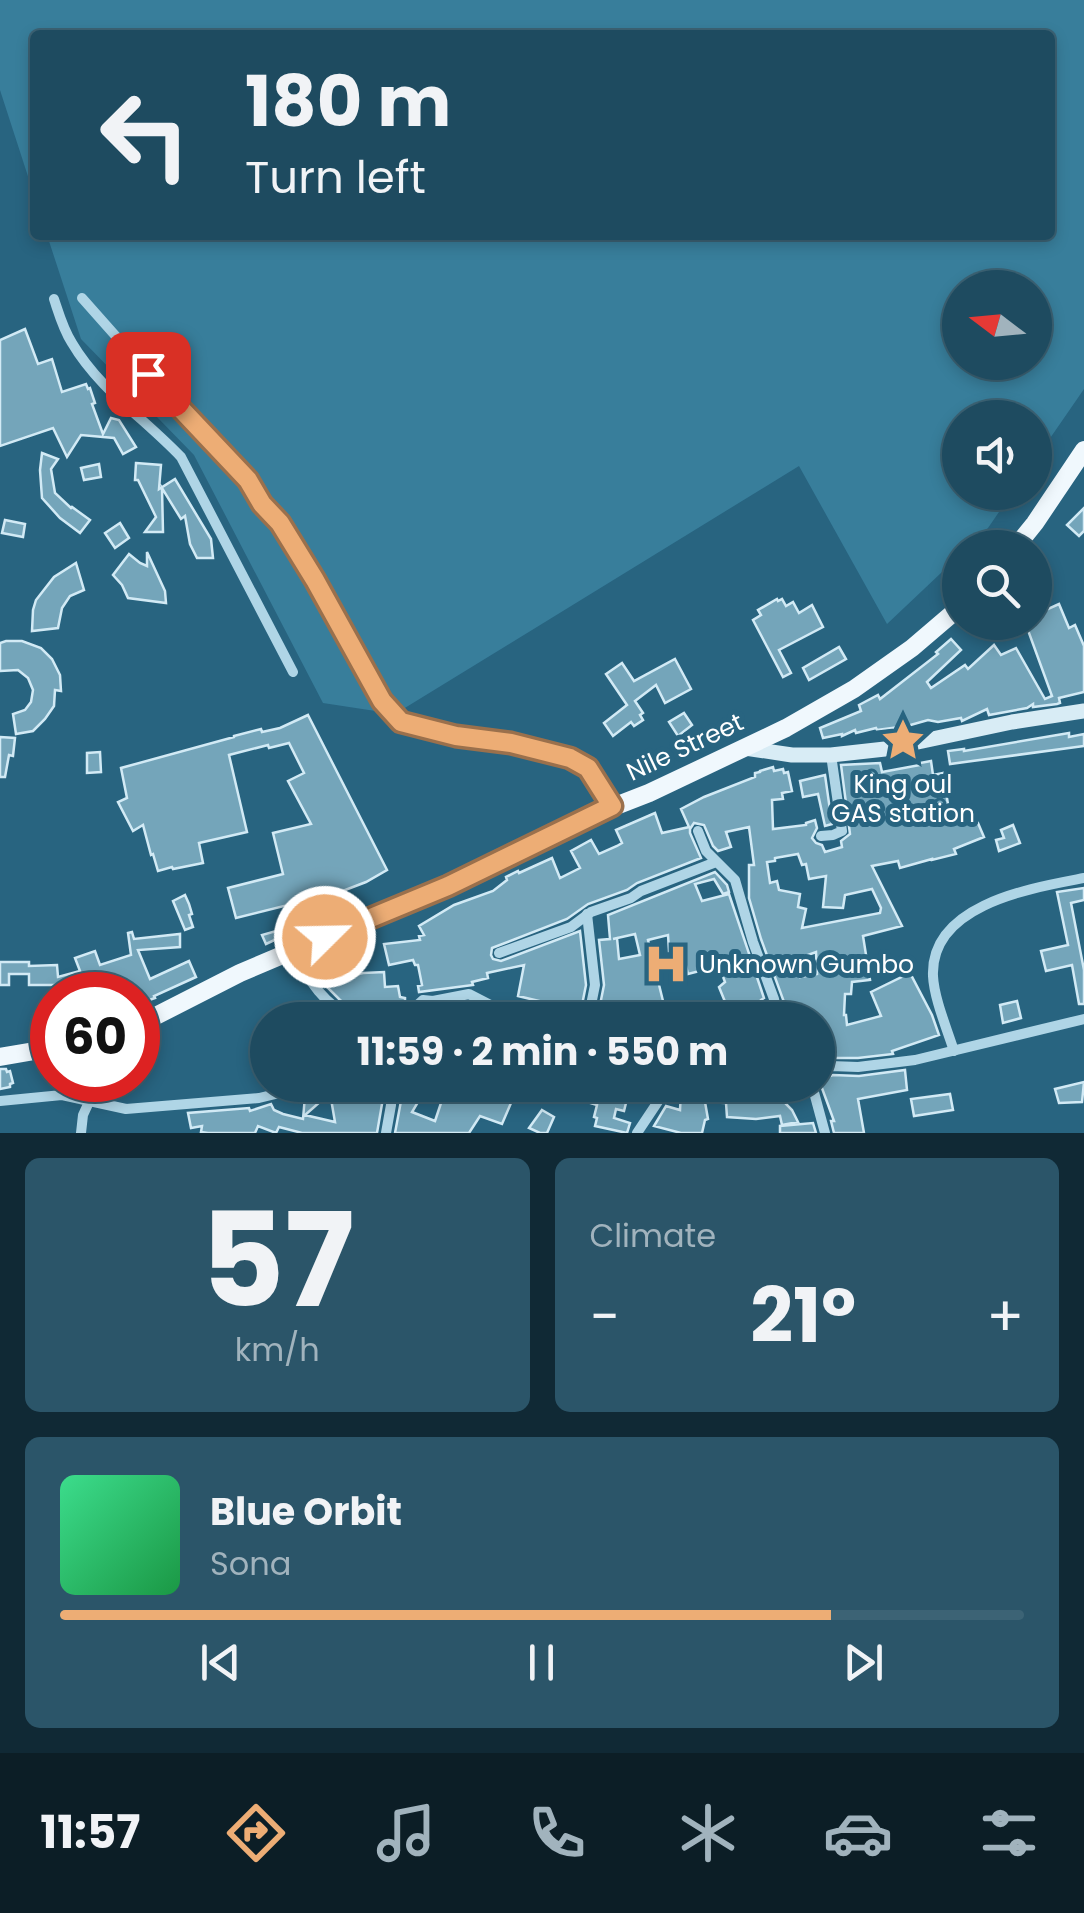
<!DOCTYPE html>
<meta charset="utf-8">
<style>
:root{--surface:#1e4b60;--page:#2b5569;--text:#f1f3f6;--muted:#a1b3bd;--line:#3c6375;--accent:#edad75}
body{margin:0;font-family:Poppins,sans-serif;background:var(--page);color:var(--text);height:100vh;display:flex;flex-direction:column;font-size:38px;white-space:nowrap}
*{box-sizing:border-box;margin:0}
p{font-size:32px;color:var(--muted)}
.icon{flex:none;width:55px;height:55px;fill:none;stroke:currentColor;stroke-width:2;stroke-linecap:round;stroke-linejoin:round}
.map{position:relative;height:1133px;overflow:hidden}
.drawer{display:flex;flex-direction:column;gap:25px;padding:25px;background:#102935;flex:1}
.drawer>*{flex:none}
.top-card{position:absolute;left:30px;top:30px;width:1025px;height:210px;border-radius:10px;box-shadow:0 5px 15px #0003,0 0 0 2px var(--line);background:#1e4b60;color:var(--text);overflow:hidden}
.needle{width:65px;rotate:286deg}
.controls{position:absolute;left:942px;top:270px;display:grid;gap:20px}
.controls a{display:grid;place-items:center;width:110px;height:110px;border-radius:50%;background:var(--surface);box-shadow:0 5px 15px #0003,0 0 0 2px var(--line);font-size:50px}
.speed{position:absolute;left:30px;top:972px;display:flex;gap:20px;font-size:50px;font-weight:700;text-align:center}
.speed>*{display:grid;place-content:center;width:130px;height:130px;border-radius:50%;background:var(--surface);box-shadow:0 5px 15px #0003,0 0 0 2px var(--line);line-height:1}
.speed .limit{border:15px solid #d22;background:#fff;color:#111}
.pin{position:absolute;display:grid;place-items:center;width:85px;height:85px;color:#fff;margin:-42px;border-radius:20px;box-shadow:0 5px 15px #0006}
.me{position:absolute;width:110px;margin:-55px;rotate:67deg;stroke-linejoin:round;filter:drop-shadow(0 0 8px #0008)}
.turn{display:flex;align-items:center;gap:35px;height:210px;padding:0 50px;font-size:45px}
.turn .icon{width:130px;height:130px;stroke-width:2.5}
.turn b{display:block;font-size:70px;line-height:85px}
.big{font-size:75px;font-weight:700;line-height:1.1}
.drawer .card{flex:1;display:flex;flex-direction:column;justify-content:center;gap:15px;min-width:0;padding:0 35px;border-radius:15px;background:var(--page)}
.drawer .dial{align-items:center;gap:0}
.dial b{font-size:130px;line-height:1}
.song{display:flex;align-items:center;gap:30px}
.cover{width:120px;height:120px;border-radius:15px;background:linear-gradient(135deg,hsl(150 70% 55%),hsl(140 70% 35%))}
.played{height:10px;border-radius:5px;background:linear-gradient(90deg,var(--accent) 80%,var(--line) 80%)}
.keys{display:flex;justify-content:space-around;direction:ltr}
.heat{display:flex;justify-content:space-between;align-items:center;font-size:55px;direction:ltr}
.drawer .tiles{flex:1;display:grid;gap:25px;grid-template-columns:1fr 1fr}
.card:last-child{grid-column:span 2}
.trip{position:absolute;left:250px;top:1002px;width:585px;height:100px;border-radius:50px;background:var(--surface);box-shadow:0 5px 15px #0003,0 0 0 2px var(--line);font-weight:700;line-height:100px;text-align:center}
.tab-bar{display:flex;height:160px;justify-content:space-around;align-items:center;background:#0c1e26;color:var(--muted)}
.tab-bar .icon{width:70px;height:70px}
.tab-bar .selected{color:var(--accent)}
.tab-bar b{font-size:45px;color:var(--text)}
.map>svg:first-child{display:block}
.green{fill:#387e9b;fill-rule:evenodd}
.building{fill:#74a5ba;stroke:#d2eaf5;stroke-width:2.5;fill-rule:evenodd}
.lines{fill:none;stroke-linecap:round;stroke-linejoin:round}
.street{stroke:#afd5e6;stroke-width:10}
.secondary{stroke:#d8ecf5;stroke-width:15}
.primary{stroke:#f0f8fd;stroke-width:18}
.route-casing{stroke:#9a704c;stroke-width:25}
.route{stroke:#edad75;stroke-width:18}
.labels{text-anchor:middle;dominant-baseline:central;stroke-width:10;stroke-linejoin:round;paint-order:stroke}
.street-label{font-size:25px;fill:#fff;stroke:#286480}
.poi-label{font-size:25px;fill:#fff;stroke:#286480}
</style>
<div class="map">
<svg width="1084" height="1133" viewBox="0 0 1084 1133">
<rect width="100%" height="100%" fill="#286480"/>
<path class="green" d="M0,0H1084V389L1035,460V418H960V492L1012,493L988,528L968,547L960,548V555L887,624L799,466L395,714L323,703L194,455L81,339L47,235H1050V35H35V198L0,90ZM960,288H1035V362H960Z"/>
<g class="building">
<polygon points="25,329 38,364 52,359 62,392 86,384 88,389 90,388 95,403 92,404 103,434 111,418 119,420 136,447 123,454 114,438 81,435 67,457 53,428 0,446 0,340"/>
<polygon points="42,453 58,459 51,469 55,493 71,508 72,507 90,520 80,533 60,518 42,498 40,470"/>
<polygon points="136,463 161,465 159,489 175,479 211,539 213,558 197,558 190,544 185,516 181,519 162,488 163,532 145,532 156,517 138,480 135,480"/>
<polygon points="99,464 101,477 84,480 81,468"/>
<polygon points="1084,508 1084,531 1079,536 1067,525"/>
<polygon points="5,520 25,524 23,537 2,533"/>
<polygon points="120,523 129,538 115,548 105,533"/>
<polygon points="147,552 165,591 166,603 128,598 122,585 113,575 129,554 140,563 147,566"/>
<polygon points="76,563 84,590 70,596 62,608 58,628 32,631 33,610 36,600 54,577"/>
<polygon points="1035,590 1046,610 1059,604 1069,628 1075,625 1084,646 1084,692 1059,698 1060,703 1057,704 1033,707 1033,704 1027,708 989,715 987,709 962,721 961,718 938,722 928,720 907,726 877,730 876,728 856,733 855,730 842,736 842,734 823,738 820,728 861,711 859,705 878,695 880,699 938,654 936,652 951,639 961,650 927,682 931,688 965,665 968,669 994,645 1001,655 1016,648 1045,699 1052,696 1025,622 1035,622"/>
<polygon points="777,599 778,601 782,599 786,606 793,602 799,613 812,605 823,627 779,650 791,673 783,677 753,620 761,615 758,610"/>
<polygon points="6,641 22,641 41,648 52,659 60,675 61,691 55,690 54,706 45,719 33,731 16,734 13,714 25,710 31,702 33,690 28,678 18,670 0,671 0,643"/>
<polygon points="839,647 846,659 809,680 803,668"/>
<polygon points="675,659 691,689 665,703 656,685 635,701 643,713 640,715 643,720 634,726 631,722 613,736 604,723 627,705 606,674 622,663 634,681"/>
<polygon points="684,713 692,725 678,736 669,722"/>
<polygon points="308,715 387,870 366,882 340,892 236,918 228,888 283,874 273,833 311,824 288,781 304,773 289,743 269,748 268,745 229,755 247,832 199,843 203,863 173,869 172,867 158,871 153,854 151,855 143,825 133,831 118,802 127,798 121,768 234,737 234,736 261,729 262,732 280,728"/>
<polygon points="1069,733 1069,737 1084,734 1084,746 950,764 948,751 964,749 964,751"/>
<polygon points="0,737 15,738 13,756 9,755 5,777 0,777"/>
<polygon points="100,752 101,772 87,773 87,753"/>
<path d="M931,761L933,775L943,773L950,817L958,815L959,818L970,813L975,824L978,823L984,837L954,849L956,854L932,860V859L900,868L898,861L872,866L902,926L863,936L870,980L852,982L851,994H845L844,1015H846L847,1025L881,1016L871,992L910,973L932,1015L939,1035L892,1051L893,1054L858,1058H829L828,1051L818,1053V1020H787L784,1002L761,939L749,898V865H754L749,827L726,832L731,847L718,851L713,846L704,825L694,823L690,829V833L701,858L637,883L627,890L588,904L567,919L492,948L491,955L493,959L501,961L580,931L586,985L579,1020H558L539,1015L543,1002L518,996L524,965L487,973L488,978L472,982L473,985L419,992L418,986L422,985L418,965H415L413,960L389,965L384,944L420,940L419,936L424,935L419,926L454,905L493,891L507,880L506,877L518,871L519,873L552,858L560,878L580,868L571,851L591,840L599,854L617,846L622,843L616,830L655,813L662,833L689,827L681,809L704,797L755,777V773L760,772V771L773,767L774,771L783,769L784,773L788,772L792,791L782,793L783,799L772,800L773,829L806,825V823L815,820L817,828L812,838L816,843L822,845L825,852L842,847L841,841L850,834L841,765L880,763L882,772L920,765V763ZM798,854L802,865L806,864L809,879L826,876L823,907L843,908L845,895L872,889L881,908L880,913L802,928L806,909L798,907L800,894L779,890L777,881L770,883L767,862L775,861V858ZM816,952L817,974L800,977L794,960Z"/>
<polygon points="825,775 832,824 825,826 818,794 803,797 800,781"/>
<polygon points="1013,825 1020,843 999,851 996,840 1004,838 1001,830"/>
<path d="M715,872L727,885L729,892L723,894L714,879L695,884L702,901L729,894L764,998L761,1000L768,1018L762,1020H745L738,1004L728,1009L719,987L725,982L719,966L688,974L682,950L669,951L668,935L648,940L663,1001L660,1007L665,1010L676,1009L674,1020H651L635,1014L634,1020H597L604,985L599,940L610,939L608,915ZM635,934L640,955L619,959L617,938L613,939Z"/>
<polygon points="1084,888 1084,900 1071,903 1084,970 1084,1004 1079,1004 1072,965 1046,971 1041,951 1068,945 1057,892"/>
<polygon points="185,895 189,904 192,914 189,915 193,927 185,930 173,901"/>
<polygon points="290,927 293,937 284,939 283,936 266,944 262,935"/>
<polygon points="132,932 134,939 180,934 180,947 138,950 150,979 189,961 196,977 154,996 155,998 138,1004 138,995 68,995 65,985 29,985 29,974 9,974 9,985 0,985 0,962 29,962 29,966 57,965 58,977 80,971 75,958 95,951 100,965 131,955 128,933"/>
<polygon points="384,972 385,987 398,986 400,997 405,998 405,1004 395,1014 363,1016 340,1000 323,983 363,973"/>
<polygon points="1017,1001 1021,1018 1003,1023 1000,1005"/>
<polygon points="0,1069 6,1069 7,1072 10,1071 13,1083 10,1084 10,1087 0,1089"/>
<polygon points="905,1070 907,1090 858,1099 864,1133 834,1133 831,1121 834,1121 819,1080 833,1075 859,1076"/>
<polygon points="1084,1082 1082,1102 1059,1103 1055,1089"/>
<path d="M312,1085H381L382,1104L377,1133H302L279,1127L276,1133L258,1126L255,1133H208L201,1132L202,1126L191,1128L188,1113L249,1108L250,1111L271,1104L274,1110L283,1114L303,1119L305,1096L303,1094ZM330,1093L335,1122L305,1115Z"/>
<polygon points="408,1085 419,1085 417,1088 424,1092 412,1112 435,1121 446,1088 457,1093 459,1086 498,1092 497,1097 511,1103 502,1124 480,1116 469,1133 395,1133 401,1101"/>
<polygon points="578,1085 590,1085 588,1093 626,1103 624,1111 616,1109 614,1118 630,1123 627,1133 595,1126 597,1118 594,1117 597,1105 564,1095 566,1088 576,1090"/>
<polygon points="699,1090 736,1091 736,1094 757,1095 756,1101 788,1099 786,1104 792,1110 798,1122 782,1125 780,1116 756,1119 727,1117 726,1103 705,1102 708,1119 705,1120 702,1133 681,1133 654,1126 666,1106 680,1110 681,1092 699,1093"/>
<polygon points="950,1094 953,1110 914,1116 911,1099"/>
<polygon points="542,1110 554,1117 547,1133 540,1133 529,1128"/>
<polygon points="813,1123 816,1133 780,1133 780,1126"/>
</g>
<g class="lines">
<g class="street">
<polyline points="82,298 168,395 249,480 263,504 280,523 315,579 382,701 401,722 456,736 511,743 571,758 588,768 613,807"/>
<path d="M54,299C59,314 63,329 72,343C99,389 145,419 181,457L293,672"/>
<polyline points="698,831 706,851 735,880 753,942 774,999 778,1020"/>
<polyline points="821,836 833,835 842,831 831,755"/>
<polyline points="587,914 595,985 588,1020"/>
<path d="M296,950C307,982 325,1004 355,1020"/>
<polyline points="499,953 571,927 591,912 631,898 641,891 716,862"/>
<polyline points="401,1020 423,1000 433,1001 469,994 502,1011 506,1020"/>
<path d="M954,1051C947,1029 934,998 933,976C930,904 1032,888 1084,878"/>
<polyline points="818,1072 831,1066 858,1067 915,1060 1084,1019"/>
<polyline points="812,1085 825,1133"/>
<polyline points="0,1101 62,1095 126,1109 259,1098 288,1091 295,1085"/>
<polyline points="81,1133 83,1115 89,1102"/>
<polyline points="386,1133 391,1105 391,1085"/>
<polyline points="637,1133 669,1085"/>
</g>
<polyline class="secondary" points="745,748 792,755 831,755 885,749 1012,722 1084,711"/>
<g class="primary">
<polyline points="1015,548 1035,523 1084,450"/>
<polyline points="138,1025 240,973 448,885 613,807 649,793 786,728 854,689 912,648 960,607"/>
<polyline points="0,1057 52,1048"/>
</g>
</g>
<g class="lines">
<g class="route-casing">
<polyline id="route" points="148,374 248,480 262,504 280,523 315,580 382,701 401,722 456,736 511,743 570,758 588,768 612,806 448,886 325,937"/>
</g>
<use href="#route" class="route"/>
</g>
<defs>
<g id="sight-bare" transform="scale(3.45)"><path d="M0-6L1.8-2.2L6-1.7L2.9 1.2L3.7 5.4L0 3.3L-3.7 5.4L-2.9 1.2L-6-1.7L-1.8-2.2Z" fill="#edad75" stroke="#286480" stroke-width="2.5" paint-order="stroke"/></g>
<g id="hospital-bare" transform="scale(3.45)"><path d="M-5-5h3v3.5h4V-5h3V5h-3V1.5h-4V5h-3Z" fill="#edad75" stroke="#286480" stroke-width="2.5" paint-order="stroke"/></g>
</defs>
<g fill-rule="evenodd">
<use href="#sight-bare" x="903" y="740"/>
<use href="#hospital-bare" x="666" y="964"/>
</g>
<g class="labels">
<g class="street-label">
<text transform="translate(685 747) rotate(-25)">Nile Street</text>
</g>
<g class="poi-label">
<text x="903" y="784">King oul<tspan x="903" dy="29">GAS station</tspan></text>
<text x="699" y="964" text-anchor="start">Unknown Gumbo</text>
</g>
</g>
</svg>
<div class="controls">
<a><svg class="needle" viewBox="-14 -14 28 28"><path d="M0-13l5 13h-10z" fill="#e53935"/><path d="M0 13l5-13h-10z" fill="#a1b3bd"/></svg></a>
<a><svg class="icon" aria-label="sound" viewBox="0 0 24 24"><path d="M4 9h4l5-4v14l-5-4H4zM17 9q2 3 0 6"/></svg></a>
<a><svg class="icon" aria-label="search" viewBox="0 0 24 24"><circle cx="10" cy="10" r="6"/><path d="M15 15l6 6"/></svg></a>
</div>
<div class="speed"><div class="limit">60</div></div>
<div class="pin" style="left:148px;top:374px;background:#d93025"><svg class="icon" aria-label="arrive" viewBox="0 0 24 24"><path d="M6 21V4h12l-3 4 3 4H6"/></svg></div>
<svg class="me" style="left:325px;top:937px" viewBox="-20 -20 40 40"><circle r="17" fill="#edad75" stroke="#fff" stroke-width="3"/><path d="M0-11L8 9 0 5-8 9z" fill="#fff"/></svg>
<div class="trip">11:59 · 2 min · 550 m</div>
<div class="top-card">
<div class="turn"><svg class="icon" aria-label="left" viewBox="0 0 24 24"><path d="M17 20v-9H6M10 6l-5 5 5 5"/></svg><div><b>180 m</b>Turn left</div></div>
</div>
</div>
<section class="drawer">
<div class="tiles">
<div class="card dial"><b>57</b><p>km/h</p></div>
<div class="card"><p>Climate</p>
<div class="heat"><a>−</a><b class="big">21°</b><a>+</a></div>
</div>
<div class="card">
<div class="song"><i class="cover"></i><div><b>Blue Orbit</b><p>Sona</p></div></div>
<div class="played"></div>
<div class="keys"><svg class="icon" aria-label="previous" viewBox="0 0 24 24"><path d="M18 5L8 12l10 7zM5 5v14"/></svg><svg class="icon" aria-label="pause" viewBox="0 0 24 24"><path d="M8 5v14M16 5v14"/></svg><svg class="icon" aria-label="next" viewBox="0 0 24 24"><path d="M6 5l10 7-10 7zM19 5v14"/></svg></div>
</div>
</div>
</section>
<nav class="tab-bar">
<b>11:57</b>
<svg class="icon selected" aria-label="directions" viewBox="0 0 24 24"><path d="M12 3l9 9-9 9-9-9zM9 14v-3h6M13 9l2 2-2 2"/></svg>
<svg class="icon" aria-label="music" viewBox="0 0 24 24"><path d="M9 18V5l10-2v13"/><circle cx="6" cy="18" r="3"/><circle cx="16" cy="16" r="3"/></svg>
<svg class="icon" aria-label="phone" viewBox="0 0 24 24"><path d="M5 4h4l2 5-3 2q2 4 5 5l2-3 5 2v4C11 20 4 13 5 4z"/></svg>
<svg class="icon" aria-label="climate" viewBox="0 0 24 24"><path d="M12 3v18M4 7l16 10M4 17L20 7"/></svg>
<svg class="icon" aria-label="car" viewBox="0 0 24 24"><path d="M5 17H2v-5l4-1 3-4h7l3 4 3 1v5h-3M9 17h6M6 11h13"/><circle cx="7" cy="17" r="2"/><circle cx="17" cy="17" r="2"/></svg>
<svg class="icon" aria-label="filters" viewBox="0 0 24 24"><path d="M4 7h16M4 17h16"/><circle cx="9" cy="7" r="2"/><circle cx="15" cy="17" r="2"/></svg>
</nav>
